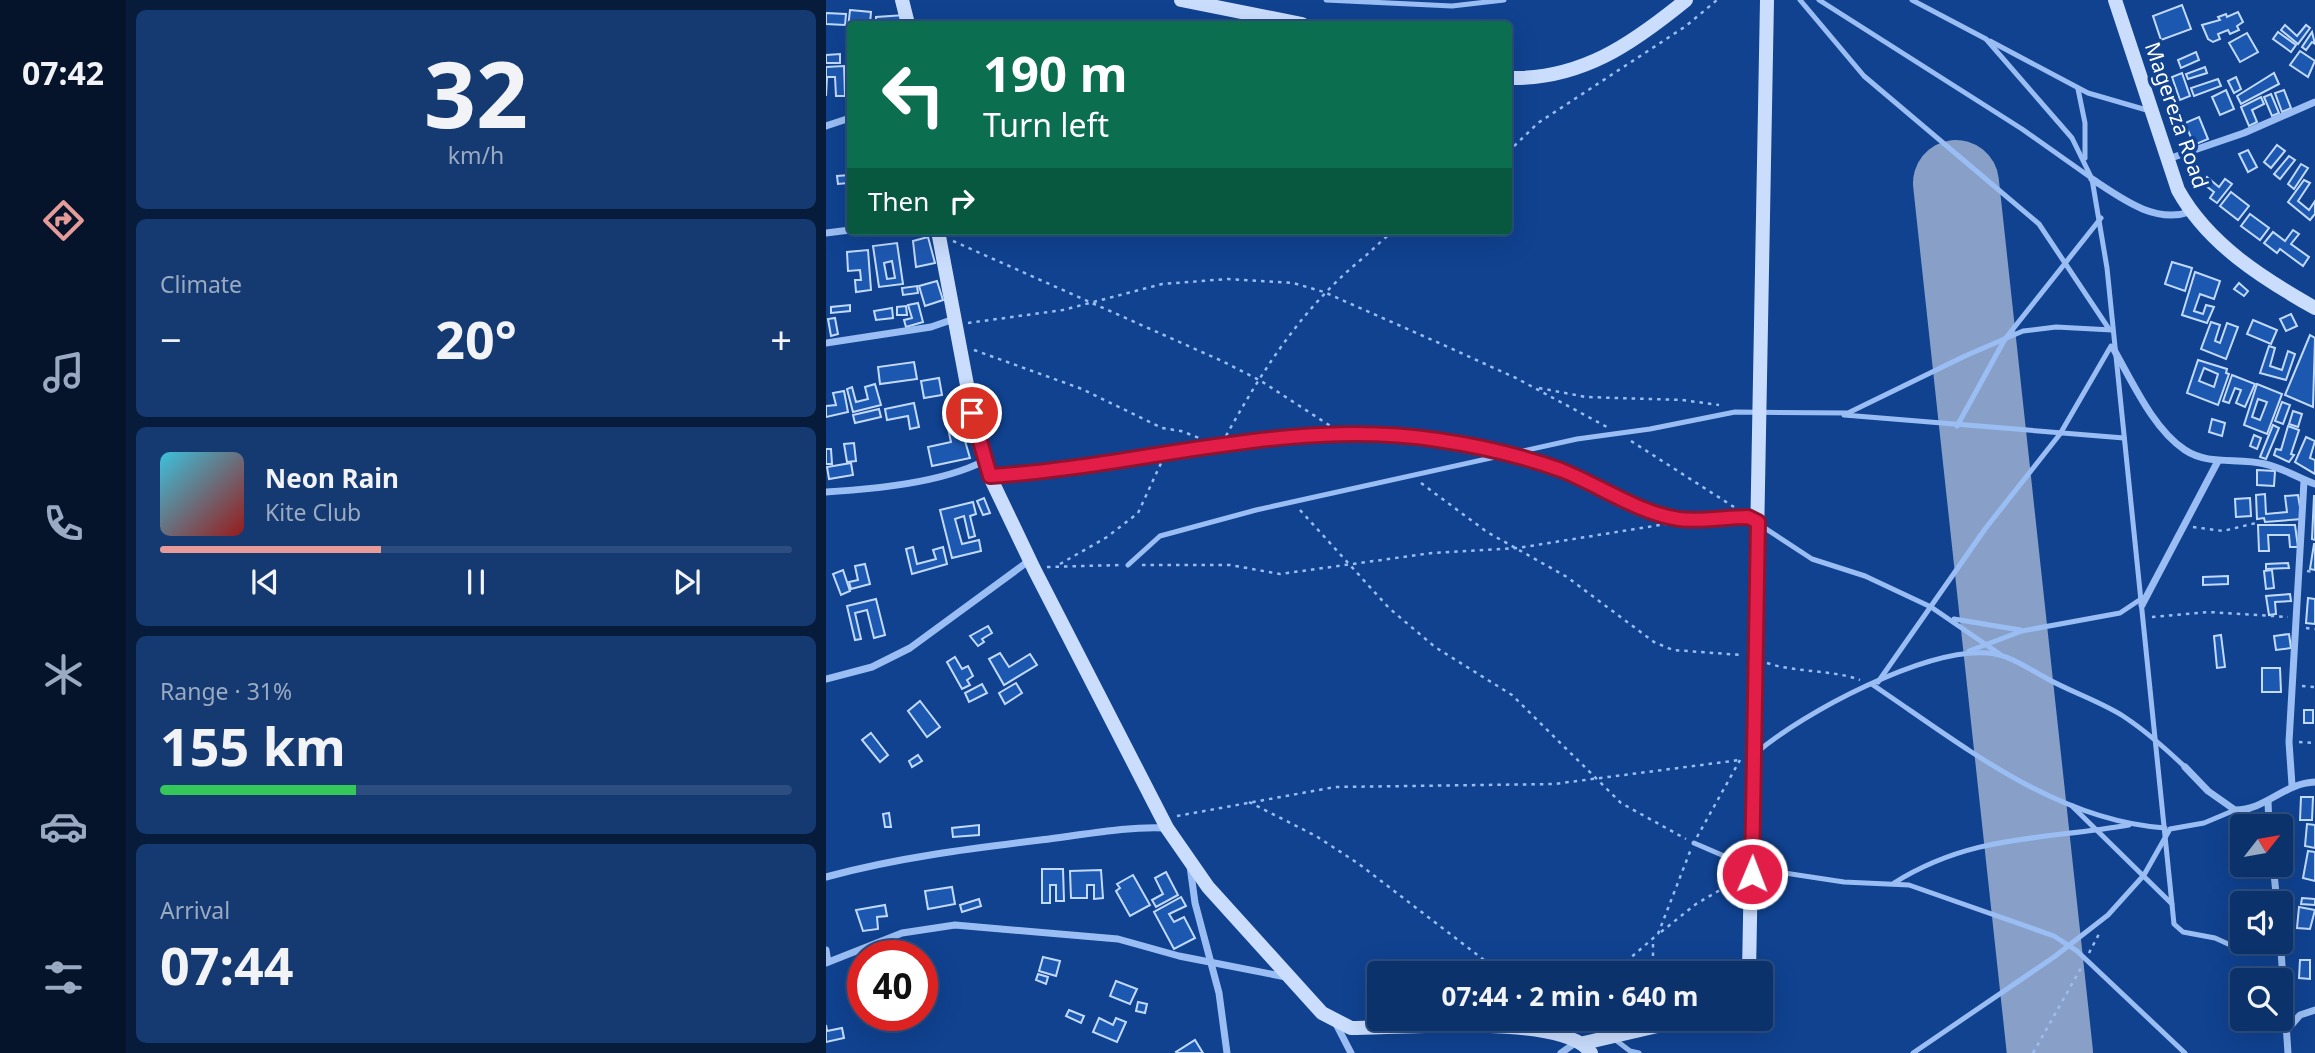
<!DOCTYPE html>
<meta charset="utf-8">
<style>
:root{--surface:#0c326c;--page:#153a72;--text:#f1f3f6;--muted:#9aaac2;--line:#2c4d7f;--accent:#e69b98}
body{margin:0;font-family:"Noto Sans",sans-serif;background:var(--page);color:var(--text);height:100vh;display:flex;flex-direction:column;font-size:26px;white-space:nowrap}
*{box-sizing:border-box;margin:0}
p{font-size:23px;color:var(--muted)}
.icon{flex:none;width:38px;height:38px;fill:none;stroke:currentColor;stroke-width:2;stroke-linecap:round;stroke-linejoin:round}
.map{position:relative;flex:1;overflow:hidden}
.drawer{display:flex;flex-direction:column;gap:10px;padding:10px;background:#071c3b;width:700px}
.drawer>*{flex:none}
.hud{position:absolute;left:21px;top:21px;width:665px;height:214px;border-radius:7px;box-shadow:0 7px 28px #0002,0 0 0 2px var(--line);background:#0b6e4f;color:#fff;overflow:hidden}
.needle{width:46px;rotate:59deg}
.fabs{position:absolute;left:1404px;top:814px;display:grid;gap:14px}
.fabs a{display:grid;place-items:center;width:63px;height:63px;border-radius:7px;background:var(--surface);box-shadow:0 7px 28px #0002,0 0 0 2px var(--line);font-size:35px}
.speed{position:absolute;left:21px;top:940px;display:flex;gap:14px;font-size:35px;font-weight:700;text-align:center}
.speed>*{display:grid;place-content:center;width:91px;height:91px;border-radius:50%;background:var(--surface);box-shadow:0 7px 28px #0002,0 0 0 2px var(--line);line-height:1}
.speed .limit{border:10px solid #d22;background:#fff;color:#111}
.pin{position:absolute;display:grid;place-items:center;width:60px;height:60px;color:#fff;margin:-30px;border:4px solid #fff;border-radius:50%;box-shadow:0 2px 7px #0007}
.me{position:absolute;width:77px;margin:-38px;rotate:1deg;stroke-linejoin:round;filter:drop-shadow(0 0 5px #0008)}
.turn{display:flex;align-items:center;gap:24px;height:147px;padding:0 21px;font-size:32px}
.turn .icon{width:91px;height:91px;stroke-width:2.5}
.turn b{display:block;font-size:49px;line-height:60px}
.then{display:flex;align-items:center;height:66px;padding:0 21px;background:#0003;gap:14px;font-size:26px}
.big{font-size:52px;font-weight:700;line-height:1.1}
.drawer .card{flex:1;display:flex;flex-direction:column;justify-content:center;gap:10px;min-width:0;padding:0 24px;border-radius:10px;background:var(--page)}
.drawer .dial{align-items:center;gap:0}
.dial b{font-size:91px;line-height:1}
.song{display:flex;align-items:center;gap:21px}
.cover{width:84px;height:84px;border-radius:10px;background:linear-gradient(135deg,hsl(190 70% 55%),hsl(0 70% 35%))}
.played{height:7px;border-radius:4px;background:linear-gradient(90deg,var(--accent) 35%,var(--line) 35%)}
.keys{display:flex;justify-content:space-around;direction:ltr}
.heat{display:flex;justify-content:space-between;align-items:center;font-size:38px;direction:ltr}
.charge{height:10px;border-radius:5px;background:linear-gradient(90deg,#34c759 31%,var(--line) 0)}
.trip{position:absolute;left:541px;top:961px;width:406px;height:70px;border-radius:7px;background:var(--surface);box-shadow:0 7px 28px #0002,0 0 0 2px var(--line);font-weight:700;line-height:70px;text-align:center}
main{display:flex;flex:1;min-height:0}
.dock{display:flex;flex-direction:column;width:126px;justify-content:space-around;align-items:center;background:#05142b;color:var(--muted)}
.dock .icon{width:49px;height:49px}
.dock .on{color:var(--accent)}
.dock b{font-size:32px;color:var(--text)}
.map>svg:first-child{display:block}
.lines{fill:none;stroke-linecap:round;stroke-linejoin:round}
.runway{stroke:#88a0c8;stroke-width:86}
.building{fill:#1d58b0;stroke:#c2dafd;stroke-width:2;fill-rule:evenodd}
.path{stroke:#9abef3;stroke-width:2.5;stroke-dasharray:3.5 5;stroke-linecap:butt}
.lane{stroke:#9abef3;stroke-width:5}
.street{stroke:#9abef3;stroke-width:7}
.secondary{stroke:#caddfd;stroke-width:14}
.route-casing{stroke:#92132f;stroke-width:18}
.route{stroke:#e11d48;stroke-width:12}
.labels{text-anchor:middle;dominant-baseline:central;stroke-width:7;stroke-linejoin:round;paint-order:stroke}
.street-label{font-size:21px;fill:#fff;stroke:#104290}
</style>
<main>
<nav class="dock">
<b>07:42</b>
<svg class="icon on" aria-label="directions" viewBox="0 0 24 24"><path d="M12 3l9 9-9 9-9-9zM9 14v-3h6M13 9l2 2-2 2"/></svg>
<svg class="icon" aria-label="music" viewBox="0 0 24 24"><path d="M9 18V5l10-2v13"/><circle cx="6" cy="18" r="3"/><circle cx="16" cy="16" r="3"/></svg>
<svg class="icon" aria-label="phone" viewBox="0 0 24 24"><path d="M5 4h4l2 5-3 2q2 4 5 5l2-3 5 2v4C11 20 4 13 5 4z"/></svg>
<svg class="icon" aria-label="climate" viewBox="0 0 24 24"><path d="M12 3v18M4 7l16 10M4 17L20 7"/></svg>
<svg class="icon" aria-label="car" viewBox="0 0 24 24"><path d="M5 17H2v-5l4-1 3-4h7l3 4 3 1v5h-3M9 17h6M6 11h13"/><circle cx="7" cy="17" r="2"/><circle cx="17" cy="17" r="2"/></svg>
<svg class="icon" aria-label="filters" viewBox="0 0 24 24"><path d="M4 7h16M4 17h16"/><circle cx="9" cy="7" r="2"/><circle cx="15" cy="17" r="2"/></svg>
</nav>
<section class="drawer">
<div class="card dial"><b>32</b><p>km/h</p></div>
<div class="card"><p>Climate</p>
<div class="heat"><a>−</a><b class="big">20°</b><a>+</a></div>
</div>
<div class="card">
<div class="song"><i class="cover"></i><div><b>Neon Rain</b><p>Kite Club</p></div></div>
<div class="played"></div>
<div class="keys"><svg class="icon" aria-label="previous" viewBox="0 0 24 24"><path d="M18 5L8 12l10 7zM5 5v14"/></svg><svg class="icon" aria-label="pause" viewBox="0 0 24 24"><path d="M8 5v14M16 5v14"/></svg><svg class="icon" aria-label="next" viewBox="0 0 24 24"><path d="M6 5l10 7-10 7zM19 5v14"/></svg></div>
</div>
<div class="card"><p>Range · 31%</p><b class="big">155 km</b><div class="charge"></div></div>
<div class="card"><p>Arrival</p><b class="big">07:44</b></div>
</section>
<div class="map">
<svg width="1489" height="1053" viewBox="0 0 1489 1053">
<rect width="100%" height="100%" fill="#104290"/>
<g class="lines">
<polyline class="runway" points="1130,183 1224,1053"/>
</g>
<g class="building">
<polygon points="1356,5 1365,29 1335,40 1327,16"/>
<polygon points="24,10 45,12 44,24 24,24 22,28"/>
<polygon points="1412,12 1417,22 1411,26 1413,30 1404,34 1402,30 1392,34 1394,39 1387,42 1382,39 1376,25 1394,20 1392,17 1400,14 1401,17"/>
<polygon points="0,13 20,14 19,25 0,24"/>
<polygon points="79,15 79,24 50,24 50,17"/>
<polygon points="1459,25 1471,36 1480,25 1484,28 1472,44 1455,30"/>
<polygon points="1452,32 1470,45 1465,52 1447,39"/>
<polygon points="1486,32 1489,44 1486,42 1480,50 1476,47"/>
<polygon points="1421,33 1432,52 1414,62 1403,43"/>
<polygon points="1474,51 1489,61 1482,77 1464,65"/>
<polygon points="1370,52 1373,60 1355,68 1352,60"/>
<polygon points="14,54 14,63 0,63 0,55"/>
<polygon points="18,66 19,96 10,96 9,77 1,77 0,96 0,67"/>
<polygon points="1379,67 1381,73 1362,79 1360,74"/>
<polygon points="1356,73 1364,96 1354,100 1346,77"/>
<polygon points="1448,73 1453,84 1415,104 1411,96"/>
<polygon points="1410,77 1415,89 1408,93 1402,81"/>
<polygon points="1392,79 1395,86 1368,96 1365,88"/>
<polygon points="1400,90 1408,109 1394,115 1386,97"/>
<polygon points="1458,90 1465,108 1456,112 1449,93"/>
<polygon points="1445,94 1453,113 1446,116 1438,97"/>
<polygon points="1435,97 1438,104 1426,110 1431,122 1423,126 1415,107"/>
<polygon points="1373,117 1382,139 1368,145 1359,123"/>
<polygon points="1451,145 1459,151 1445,168 1438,162"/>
<polygon points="1422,150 1431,167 1422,172 1413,154"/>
<polygon points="1463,156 1469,160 1454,179 1448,174"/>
<polygon points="1475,164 1482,168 1468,189 1462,184"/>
<polygon points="24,175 24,202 22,183 12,184 11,176"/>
<polygon points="1381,177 1393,187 1399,179 1406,184 1391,203 1384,198 1388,192 1376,183"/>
<polygon points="1478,180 1484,183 1472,201 1483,210 1489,201 1489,214 1484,220 1462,202"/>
<polygon points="1405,192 1423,206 1412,220 1394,206"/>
<polygon points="1424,214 1443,228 1434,240 1415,226"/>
<polygon points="1467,230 1473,234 1465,244 1483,257 1477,266 1454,249 1451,253 1438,243 1447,232 1459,241"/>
<polygon points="102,237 109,263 90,267 87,241"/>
<path d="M71,243L77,284L53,287L47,246ZM66,261L69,278L61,279L58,263Z"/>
<polygon points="42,250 45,290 30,292 29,280 35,280 34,270 22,271 21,252"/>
<polygon points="1346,262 1366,268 1359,291 1339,284"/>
<polygon points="1369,272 1394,281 1388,299 1374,294 1368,311 1377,314 1380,305 1388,307 1381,323 1356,315"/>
<polygon points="111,281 117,300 99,306 93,286"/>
<polygon points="1413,283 1422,291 1418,296 1408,289"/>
<polygon points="91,286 92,293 77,295 76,288"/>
<polygon points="92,303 97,322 80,327 78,320 86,318 82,305"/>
<polygon points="24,305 24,311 5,313 5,307"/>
<polygon points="80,306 81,315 71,315 71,307"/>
<polygon points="66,308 67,318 50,320 48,311"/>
<polygon points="1465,314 1471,326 1460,331 1454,319"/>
<polygon points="9,318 12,334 5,336 2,319"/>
<polygon points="1427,320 1451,330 1445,344 1421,334"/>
<polygon points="1385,322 1394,325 1389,341 1394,343 1401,323 1412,327 1400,359 1375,349"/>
<polygon points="1484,335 1489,338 1487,407 1459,395"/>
<polygon points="1443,346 1449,348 1444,366 1456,370 1462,351 1469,354 1460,380 1434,373"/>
<path d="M1372,360L1401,369L1400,373L1403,374L1392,405L1361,393ZM1378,368L1392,374L1388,387L1373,381Z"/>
<polygon points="88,362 91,379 54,384 52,367"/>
<polygon points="1406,375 1429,384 1419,407 1410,403 1415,390 1409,388 1403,403 1397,401"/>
<polygon points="113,378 116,395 98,398 95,381"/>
<polygon points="49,384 55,405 27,412 21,389 26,387 30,402 42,399 39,387"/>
<path d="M1431,384L1456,394L1441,434L1418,425ZM1432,399L1441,402L1434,420L1426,417Z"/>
<polygon points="18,391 22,412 0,417 0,406 10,405 7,393"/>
<polygon points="1456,402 1464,405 1457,424 1449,421"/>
<polygon points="88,403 93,427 84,429 82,416 61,420 59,409"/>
<polygon points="53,409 55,417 29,423 27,415"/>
<polygon points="1467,411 1476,414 1472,427 1463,424"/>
<polygon points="132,417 144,458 106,466 102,447 125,442 120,419"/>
<polygon points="1386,419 1399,423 1396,436 1383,432"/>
<polygon points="1447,425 1453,428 1440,459 1434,457"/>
<polygon points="1462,426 1473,430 1465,454 1468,455 1463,462 1448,455 1450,449 1455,450"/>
<polygon points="1428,435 1435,438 1431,449 1424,446"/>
<polygon points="1480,437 1489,441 1484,458 1489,460 1489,474 1469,462"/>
<polygon points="28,443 30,461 21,462 18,444"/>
<polygon points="0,449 5,449 6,464 0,464"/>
<polygon points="25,463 27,475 3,479 1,467"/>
<polygon points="1431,470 1449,471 1448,486 1431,485"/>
<polygon points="1439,494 1440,514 1461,512 1459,496 1472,495 1476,519 1439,522 1438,518 1431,519 1430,495"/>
<polygon points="1488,496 1489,496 1489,540 1486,539"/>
<polygon points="158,498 164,513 157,515 151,501"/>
<polygon points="1424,498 1425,516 1410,517 1409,499"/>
<polygon points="147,502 150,514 144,516 149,536 143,538 138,516 129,519 136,544 153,540 155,551 126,558 114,510"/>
<polygon points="1432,525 1469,525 1472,547 1464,547 1463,535 1442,535 1443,551 1433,551"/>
<polygon points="1488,544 1489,544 1489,570 1484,569"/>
<polygon points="87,547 91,564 110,559 107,550 117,547 121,564 86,574 80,549"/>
<polygon points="1462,563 1463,568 1440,569 1440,564"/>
<polygon points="39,564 44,584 25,589 23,582 32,580 29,566"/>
<polygon points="17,570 24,591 15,595 7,574"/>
<polygon points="1446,570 1448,588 1440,589 1438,571"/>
<polygon points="1402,576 1402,584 1377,585 1377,577"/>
<polygon points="1464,594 1465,601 1449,602 1450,614 1443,615 1440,596"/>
<polygon points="1482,598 1489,599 1489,624 1480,623"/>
<polygon points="50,599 59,635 48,638 41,610 29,613 35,639 29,640 21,606"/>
<polygon points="162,626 166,633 156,639 158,642 152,646 144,636"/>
<polygon points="1463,634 1465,648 1450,650 1448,636"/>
<polygon points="1395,635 1399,667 1391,668 1388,636"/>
<polygon points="174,653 183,667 204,654 211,665 178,685 163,659"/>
<polygon points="129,657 136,669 142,666 147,676 141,680 144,685 136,689 121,662"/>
<polygon points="1436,668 1454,668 1455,692 1436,692"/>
<polygon points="190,683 196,693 179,704 173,693"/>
<polygon points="156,684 161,693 143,702 139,693"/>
<polygon points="94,701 114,727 101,737 82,711"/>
<rect x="1478" y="710" width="9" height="13"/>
<polygon points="45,733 62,755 54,762 36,740"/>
<polygon points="92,755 96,761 86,767 83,761"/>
<polygon points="1475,797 1487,797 1486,820 1474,820"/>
<polygon points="63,813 65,827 59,827 57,814"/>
<polygon points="1481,824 1489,825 1489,848 1479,846"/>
<polygon points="153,825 153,835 127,837 126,828"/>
<polygon points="1482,851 1489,852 1489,881 1477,878"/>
<polygon points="216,869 237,869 238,901 230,901 230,885 224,885 224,903 216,903"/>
<polygon points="275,870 277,898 268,899 268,885 261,885 261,898 245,898 244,871"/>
<polygon points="340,872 352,895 330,907 326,900 337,894 329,878"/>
<polygon points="307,875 324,905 304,916 290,891 294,888 291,884"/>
<polygon points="126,887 129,904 102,909 99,891"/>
<polygon points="355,897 360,906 343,914 348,922 358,917 369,938 348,949 328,912"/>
<polygon points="1476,898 1489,899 1489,905 1475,904"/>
<polygon points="153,899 155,906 136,912 134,905"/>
<polygon points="59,905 61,916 51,917 52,929 37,931 30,910"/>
<polygon points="1473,907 1489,910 1484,929 1471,928"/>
<polygon points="217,957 234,961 230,976 213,971"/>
<polygon points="1474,960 1484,960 1484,979 1473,978"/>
<polygon points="212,974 222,977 220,984 210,980"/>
<polygon points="290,981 311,989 304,1004 284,996"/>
<polygon points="312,1002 321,1004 319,1013 310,1011"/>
<polygon points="243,1010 258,1016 255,1023 240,1016"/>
<polygon points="273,1018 287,1025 290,1018 300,1022 291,1042 267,1032"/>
<polygon points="0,1025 1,1031 16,1028 18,1038 0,1042"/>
<polygon points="369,1040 377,1053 351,1053 350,1052"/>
</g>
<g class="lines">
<g class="path">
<polyline points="682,152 712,123 860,26 891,0"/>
<polyline points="127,241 396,361 435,381 506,427"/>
<polyline points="142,323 237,310 336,284 402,279 467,283 498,292 613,343 690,378 781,427"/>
<polyline points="148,350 256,389 336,428 355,431 376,439"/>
<polyline points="713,388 760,397 856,400 893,405"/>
<path d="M400,436C437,369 477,307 537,258C548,249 557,238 569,231"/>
<polyline points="805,441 908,507"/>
<polyline points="595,483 661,532 741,577 828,642 847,650 915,655"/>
<polyline points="474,510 563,608 609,647 686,695 795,803 860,839"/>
<polyline points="1367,527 1397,531 1430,523"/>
<polyline points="234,564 281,537 312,513 336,461"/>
<polyline points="316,565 404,565 454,574 606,553 692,548 840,524"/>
<polyline points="221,567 295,565"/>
<polyline points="1481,571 1489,572"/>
<polyline points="1326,617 1383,612 1462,617"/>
<polyline points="1480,628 1489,629"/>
<path d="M941,663C971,673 1004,669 1034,680"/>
<polyline points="1476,686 1489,687"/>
<polyline points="1473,742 1489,743"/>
<polyline points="423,802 490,836 533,864 675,973"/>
<polyline points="351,816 509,787 728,784 914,760"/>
<polyline points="871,837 914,760"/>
<polyline points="835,932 870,904 913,879"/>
<polyline points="1263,953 1273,934"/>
<polyline points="787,973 832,934 865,849"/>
<polyline points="827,973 827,940"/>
<polyline points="736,1018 745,1025"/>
<polyline points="1207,1053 1255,968"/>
</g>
<g class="lane">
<polyline points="500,0 626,6 678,0"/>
<polyline points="974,0 1038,76 1213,224 1283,329"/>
<polyline points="993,0 1196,129 1264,177"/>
<polyline points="1086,0 1160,39 1246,138 1266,179 1281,268 1348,924 1357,932 1389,938 1422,953 1455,949"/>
<polyline points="1164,41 1262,93 1324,111"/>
<polyline points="1252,89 1259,123 1259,158"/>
<polyline points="1018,415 1298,438"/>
<polyline points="1131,426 1179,339 1275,218"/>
<polyline points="167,476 421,442 519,436 610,440 699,458 852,519 922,517 986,559 1039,576 1105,607 1175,655"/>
<polyline points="302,565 334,536 430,510 751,439 824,429 909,412 1022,413 1139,356 1197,331 1230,327 1286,330"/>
<polyline points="1128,619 1194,630"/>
<polyline points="1143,651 1196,631 1294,613 1315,599"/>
<polyline points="1052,682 1159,529 1234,434 1285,346"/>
<path d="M1047,685C1135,744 1229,821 1339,828"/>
<path d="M930,753C978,712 1099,648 1162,653C1184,655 1201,668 1220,678C1245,692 1273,701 1297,716C1320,731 1339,748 1359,767"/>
<polyline points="1246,806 1346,904"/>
<polyline points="868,843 926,868 1018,882 1083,885 1228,936 1251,951 1359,1053"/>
<path d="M1068,883C1146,834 1217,840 1303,825"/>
<polyline points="787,1038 804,1051 813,1053"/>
<polyline points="1087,1053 1228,957 1282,915 1318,875 1344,829 1378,823 1409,810"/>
</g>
<g class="street">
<polyline points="0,126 24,118"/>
<polyline points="1342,159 1418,133 1489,102"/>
<path d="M1266,179C1295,198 1328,224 1364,212"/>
<polyline points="0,233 24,230"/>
<polyline points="0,343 105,327 128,319"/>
<path d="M1287,348C1306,381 1327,429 1359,450C1383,466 1412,457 1439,464C1457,468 1472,478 1489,484"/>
<path d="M0,492C48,489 115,483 158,461"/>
<polyline points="1316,605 1392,461"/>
<polyline points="0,679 46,667 84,648 204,560"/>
<path d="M1359,767L1382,791L1409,810C1440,810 1458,783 1489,782"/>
<polyline points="1466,785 1463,742 1478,481"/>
<polyline points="1442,801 1443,826"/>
<polyline points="1418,810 1434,826"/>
<polyline points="1447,864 1451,903"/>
<polyline points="364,866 369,903 393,993 401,1053"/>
<path d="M0,877C73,857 149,848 223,839C262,834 302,826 341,828"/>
<polyline points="1454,936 1462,1053"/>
<polyline points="0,950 2,962"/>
<polyline points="0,963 76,933 129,925 292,939 353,956 460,977"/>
<polyline points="509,1022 525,1053"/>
<polyline points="1462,1029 1474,1015 1489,1010"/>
<polyline points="735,1053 752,1041"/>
</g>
<g class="secondary">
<polyline points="76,0 82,24"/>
<polyline points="355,0 476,24"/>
<path d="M1289,0L1352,190C1382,244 1436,278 1489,308"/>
<path d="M682,78C755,80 806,44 860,0"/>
<path d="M112,231L151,438L165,479L208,569L341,828L382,887L496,1013L525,1028C574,1028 739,1013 765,1053"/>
<polyline points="923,973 941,0"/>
<polyline points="758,1043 866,1018"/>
</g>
</g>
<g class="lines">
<g class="route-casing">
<path id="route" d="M146,413L164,476C312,467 462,417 612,440C653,446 696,456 735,470C773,485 812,513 853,519C875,522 899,517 922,517L932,522L926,874"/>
</g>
<use href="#route" class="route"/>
</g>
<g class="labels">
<g class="street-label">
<text transform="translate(1351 115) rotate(71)">Magereza Road</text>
</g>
</g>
</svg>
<div class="fabs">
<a><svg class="needle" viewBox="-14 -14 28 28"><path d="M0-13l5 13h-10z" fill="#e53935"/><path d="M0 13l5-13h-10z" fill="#9aaac2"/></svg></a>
<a><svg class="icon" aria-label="sound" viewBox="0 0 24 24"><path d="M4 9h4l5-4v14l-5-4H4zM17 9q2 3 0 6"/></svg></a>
<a><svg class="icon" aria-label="search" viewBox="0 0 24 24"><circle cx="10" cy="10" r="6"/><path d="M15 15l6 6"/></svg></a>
</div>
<div class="speed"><div class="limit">40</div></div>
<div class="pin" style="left:146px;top:413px;background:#d93025"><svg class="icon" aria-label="arrive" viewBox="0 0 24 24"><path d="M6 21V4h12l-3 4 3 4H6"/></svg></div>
<svg class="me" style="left:926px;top:874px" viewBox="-20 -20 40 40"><circle r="17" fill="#e11d48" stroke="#fff" stroke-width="3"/><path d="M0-11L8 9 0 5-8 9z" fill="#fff"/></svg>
<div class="trip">07:44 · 2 min · 640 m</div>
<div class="hud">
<div class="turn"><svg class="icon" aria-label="left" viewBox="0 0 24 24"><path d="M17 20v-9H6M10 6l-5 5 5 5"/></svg><div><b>190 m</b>Turn left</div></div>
<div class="then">Then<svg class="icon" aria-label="right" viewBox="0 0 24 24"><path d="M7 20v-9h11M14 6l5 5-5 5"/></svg></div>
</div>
</div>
</main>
